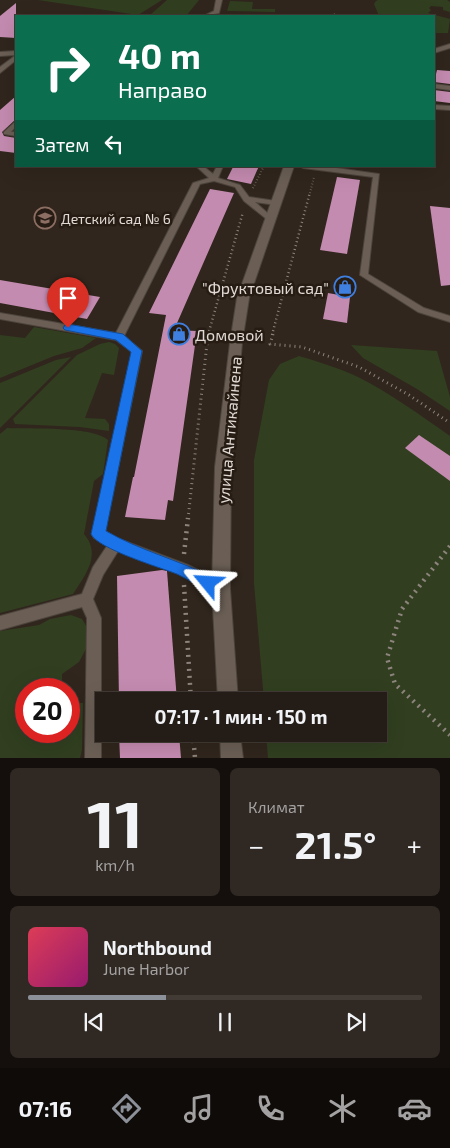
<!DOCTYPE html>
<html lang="ru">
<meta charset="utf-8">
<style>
:root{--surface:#241c16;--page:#302923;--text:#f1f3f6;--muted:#a3a1a1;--line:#413a35;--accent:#8c9099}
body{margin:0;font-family:"Exo 2",sans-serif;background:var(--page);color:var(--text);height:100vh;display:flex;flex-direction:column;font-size:19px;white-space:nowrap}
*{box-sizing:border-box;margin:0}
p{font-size:16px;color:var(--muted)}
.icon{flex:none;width:28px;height:28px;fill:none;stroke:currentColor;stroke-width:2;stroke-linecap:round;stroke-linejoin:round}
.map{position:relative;height:758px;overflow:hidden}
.drawer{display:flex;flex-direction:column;gap:10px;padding:10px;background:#140f0c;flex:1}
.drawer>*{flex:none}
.guide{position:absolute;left:15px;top:15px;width:420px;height:152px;border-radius:0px;box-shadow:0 5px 20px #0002,0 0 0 1px var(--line);background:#0b6e4f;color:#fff;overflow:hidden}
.speed{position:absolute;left:15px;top:678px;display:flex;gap:10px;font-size:25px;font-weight:700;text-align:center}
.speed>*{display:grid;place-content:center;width:65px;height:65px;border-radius:50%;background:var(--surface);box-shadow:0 5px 20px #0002,0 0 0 1px var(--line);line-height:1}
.speed .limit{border:8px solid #d22;background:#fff;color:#111}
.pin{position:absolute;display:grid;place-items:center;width:42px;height:42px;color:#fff;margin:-51px -21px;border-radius:50% 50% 50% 0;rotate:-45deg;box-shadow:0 0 5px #0007}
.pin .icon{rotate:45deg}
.me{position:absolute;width:55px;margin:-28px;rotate:297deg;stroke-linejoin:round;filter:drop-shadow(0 0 4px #0008)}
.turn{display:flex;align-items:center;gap:18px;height:105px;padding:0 20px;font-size:22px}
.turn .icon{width:65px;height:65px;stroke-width:2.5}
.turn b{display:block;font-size:35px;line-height:42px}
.then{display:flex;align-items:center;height:48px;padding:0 20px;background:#0003;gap:10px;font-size:19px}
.big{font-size:38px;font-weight:700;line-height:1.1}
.drawer .card{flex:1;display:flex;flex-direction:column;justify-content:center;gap:8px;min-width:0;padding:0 18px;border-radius:8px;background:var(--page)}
.drawer .dial{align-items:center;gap:0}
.dial b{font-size:65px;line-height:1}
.song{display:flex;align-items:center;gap:15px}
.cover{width:60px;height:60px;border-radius:8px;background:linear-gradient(135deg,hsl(350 70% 55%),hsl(320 70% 35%))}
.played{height:5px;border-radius:2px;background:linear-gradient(90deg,var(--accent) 35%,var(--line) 35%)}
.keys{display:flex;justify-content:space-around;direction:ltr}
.heat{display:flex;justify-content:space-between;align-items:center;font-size:28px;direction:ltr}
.drawer .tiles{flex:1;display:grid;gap:10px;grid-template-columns:1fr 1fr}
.card:last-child{grid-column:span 2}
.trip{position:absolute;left:95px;top:692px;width:292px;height:50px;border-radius:0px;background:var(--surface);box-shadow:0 5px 20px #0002,0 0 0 1px var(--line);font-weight:700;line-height:50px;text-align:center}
.dock{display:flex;height:80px;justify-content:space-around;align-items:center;background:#0e0b09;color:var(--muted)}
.dock .icon{width:35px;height:35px}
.dock .on{color:var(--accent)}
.dock b{font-size:22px;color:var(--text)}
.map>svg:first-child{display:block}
.green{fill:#313f20}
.building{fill:#c48bb0}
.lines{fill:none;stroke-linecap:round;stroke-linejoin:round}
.service-casing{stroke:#4d443d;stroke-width:2}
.pedestrian-casing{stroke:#4d443d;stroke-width:2}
.minor-casing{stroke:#4d443d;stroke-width:2}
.tertiary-casing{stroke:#4d443d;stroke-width:2}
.path-far4{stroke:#8d847d;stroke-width:1;stroke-dasharray:0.5 2;stroke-linecap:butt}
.path-far3{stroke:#8d847d;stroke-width:2;stroke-dasharray:0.5 2.5;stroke-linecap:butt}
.path-far2{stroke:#8d847d;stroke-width:2.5;stroke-dasharray:1 3;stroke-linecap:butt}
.path-far1{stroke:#8d847d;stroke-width:3;stroke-dasharray:1 4;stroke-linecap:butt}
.path{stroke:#8d847d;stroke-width:4.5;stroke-dasharray:2 5;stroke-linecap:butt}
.service{fill:#6b5f55;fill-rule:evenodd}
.pedestrian{fill:#6b5f55;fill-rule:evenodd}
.minor{fill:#6b5f55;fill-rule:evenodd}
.tertiary{fill:#6b5f55;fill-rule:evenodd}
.route{fill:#1a73e8;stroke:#114b97}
.labels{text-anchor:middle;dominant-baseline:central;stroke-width:5;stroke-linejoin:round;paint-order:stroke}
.far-poi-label{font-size:14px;fill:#e2dbd5;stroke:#261c14;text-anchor:start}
.poi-label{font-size:16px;fill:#e2dbd5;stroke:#261c14;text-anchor:end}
.street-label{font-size:16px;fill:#e2dbd5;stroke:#261c14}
</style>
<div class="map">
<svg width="450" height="758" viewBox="0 0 450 758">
<rect width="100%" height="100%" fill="#30261d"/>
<g class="green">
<polygon points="38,0 162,0 138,15"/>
<polygon points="167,0 199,0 186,16 149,16"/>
<polygon points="378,0 447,0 450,2 450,12 443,10 443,7 431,6 429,8 431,10 428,13 450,19 448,33 434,33 434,16 379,16 374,4 376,1"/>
<polygon points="230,1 253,2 252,9 275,9 275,12 227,11"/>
<polygon points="34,327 96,338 82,348 54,356 0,378 0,335 25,338"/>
<polygon points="109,342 115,344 119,348 114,375 102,373 85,418 105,419 109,424 109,431 80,427 15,424 13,419 77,355 100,344"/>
<polygon points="351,345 437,351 450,397 450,411 417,389 363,358"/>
<path d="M299,356C319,362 339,368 358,377C390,393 420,415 450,436V758H268L266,734H379V701H264L254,583V460L269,380L280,364Z"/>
<polygon points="71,357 0,428 0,383 56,360"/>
<path d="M7,428C30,429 92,426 108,440L103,474L94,481L84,534C102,555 85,575 73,594L0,613V434Z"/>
<polygon points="71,615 82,619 88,629 88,645 79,662 62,674 62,689 26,689 26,731 69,731 69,703 83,703 82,750 80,758 0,758 0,631 39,625 50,619"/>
</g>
<g class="building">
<polygon points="16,3 16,38 0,37 0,16"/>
<polygon points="437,70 450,71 450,84 434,82"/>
<polygon points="434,90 450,92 450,103 434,101"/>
<polygon points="16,96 16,119 2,132 4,136 16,138 16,153 0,151 0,110"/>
<polygon points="237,166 259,166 251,184 227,179 233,167"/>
<polygon points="337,177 360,180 347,254 320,250"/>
<polygon points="210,189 234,193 174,330 197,331 173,501 168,500 165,520 125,517 133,477 134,477 166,315 149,313"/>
<polygon points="430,206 450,208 450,285 441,286"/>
<polygon points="0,280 100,297 87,319 0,303"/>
<polygon points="328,293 350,297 347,323 323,319"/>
<polygon points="419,435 450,456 450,481 405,448"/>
<polygon points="162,570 167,571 177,701 119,701 117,576"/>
<polygon points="119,734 179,734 181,758 120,758"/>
</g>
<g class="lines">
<g class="service-casing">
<g id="service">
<polygon points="434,105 450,106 450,110 434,109"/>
<polygon points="16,121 16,126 11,132 16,132 16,136 4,134 4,132"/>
<polygon points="196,166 203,166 213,174 217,166 223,166 218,178 240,185 249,197 276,201 280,203 276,205 255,202 272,217 273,219 269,221 244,201 235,187 214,181 200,184 124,336 142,351 105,531 119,539 188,565 226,584 228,589 226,594 221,596 179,574 118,551 103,575 93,599 101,618 101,758 85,758 87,618 82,607 0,630 0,616 82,594 93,567 107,546 94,538 92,534 132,352 116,340 0,319 0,313 116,333 193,183 209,178"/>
<polygon points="300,166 322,166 379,174 368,274 424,308 450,316 450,322 418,312 360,275 373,177 303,168"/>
</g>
</g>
<g class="pedestrian-casing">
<polygon id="pedestrian" points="16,55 16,60 0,73 0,67"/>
</g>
<g class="minor-casing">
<g id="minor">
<polygon points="216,0 222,0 219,13 204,16 214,11"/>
<polygon points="450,44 450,48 434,53 434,49"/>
<polygon points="434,84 450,86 450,90 434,88"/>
</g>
</g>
<g class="tertiary-casing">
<g id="tertiary">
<polygon points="16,51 16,55 0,56 0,52"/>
<polygon points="284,166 294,166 249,298 242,343 231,467 230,589 238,701 218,701 212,589 215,467 230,343 237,298"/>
<polygon points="220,734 240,734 243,758 221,758"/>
</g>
</g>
<polyline class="path-far4" points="334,13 336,16"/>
<g class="path-far3">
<polyline points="253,188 264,166"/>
<polyline points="310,193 314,177"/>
</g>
<g class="path-far2">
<polyline points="208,335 243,212"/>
<polyline points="272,335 310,192"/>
</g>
<g class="path-far1">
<polyline points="273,334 270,344 302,347 359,367 409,395 450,423"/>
<polyline points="188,519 208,334"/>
</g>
<g class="path">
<polyline points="450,546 402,609 387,658 395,684 450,735"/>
<polyline points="184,554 188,518"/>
<polyline points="184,585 191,701"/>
<polyline points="193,734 195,758"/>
</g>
<use href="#service" class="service"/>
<use href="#pedestrian" class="pedestrian"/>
<use href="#minor" class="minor"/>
<use href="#tertiary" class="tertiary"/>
</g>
<path class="route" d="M68,324L123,334L142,351L106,531C139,550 178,560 213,577L215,583L213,588L208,590C197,586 188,579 177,574C159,567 98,549 91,534L131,352L116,340L65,330L63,328L65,325Z"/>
<defs>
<g id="school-ring" transform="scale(1.125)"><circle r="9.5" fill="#261c14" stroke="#8d6e63" stroke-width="1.5"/><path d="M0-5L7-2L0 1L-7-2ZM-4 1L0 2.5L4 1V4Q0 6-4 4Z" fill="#8d6e63"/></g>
<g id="shop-ring" transform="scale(1.125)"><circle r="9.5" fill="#261c14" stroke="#3f7fe0" stroke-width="1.5"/><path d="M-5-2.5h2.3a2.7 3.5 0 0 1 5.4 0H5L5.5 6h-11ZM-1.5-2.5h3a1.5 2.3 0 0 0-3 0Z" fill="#3f7fe0"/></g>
</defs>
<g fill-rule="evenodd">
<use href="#school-ring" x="45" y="218"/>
<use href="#shop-ring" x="345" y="287"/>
<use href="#shop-ring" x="179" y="334"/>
</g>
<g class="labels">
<g class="far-poi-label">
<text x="61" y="218">Детский сад № 6</text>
</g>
<g class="poi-label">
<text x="329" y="287">"Фруктовый сад"</text>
<text x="195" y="334" text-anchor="start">Домовой</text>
</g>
<g class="street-label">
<text transform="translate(229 430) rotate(-85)">улица Антикайнена</text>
</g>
</g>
</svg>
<div class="speed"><div class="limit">20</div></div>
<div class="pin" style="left:68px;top:328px;background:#d93025"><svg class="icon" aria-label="arrive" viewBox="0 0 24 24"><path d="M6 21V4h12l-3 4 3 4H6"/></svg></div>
<svg class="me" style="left:208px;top:583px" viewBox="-20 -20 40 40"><path d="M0-17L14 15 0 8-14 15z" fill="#1a73e8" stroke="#fff" stroke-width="4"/></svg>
<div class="trip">07:17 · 1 мин · 150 m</div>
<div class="guide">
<div class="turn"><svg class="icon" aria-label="right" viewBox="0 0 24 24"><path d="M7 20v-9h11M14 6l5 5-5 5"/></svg><div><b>40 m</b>Направо</div></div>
<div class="then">Затем<svg class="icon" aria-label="left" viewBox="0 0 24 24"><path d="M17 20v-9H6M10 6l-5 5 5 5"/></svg></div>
</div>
</div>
<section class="drawer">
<div class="tiles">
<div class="card dial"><b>11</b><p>km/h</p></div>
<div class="card"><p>Климат</p>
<div class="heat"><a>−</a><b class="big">21.5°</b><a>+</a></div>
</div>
<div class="card">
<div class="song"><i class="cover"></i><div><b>Northbound</b><p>June Harbor</p></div></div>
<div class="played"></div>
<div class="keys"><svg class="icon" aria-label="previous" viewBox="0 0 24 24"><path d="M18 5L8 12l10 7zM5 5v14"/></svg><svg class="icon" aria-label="pause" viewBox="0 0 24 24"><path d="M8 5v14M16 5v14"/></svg><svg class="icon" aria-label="next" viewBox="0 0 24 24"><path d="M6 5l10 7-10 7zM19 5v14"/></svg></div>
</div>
</div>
</section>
<nav class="dock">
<b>07:16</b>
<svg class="icon on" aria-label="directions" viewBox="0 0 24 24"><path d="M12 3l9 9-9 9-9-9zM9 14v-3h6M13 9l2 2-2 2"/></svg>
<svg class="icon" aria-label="music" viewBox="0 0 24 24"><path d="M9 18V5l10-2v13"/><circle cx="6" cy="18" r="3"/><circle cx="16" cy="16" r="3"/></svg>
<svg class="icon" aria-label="phone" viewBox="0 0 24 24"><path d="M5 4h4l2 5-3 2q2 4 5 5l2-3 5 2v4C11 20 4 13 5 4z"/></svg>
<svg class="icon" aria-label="climate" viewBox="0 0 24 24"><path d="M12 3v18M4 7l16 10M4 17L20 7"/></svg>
<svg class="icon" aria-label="car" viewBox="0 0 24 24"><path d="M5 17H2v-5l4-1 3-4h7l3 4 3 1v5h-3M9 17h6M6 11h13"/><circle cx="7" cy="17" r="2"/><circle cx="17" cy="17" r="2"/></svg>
</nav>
